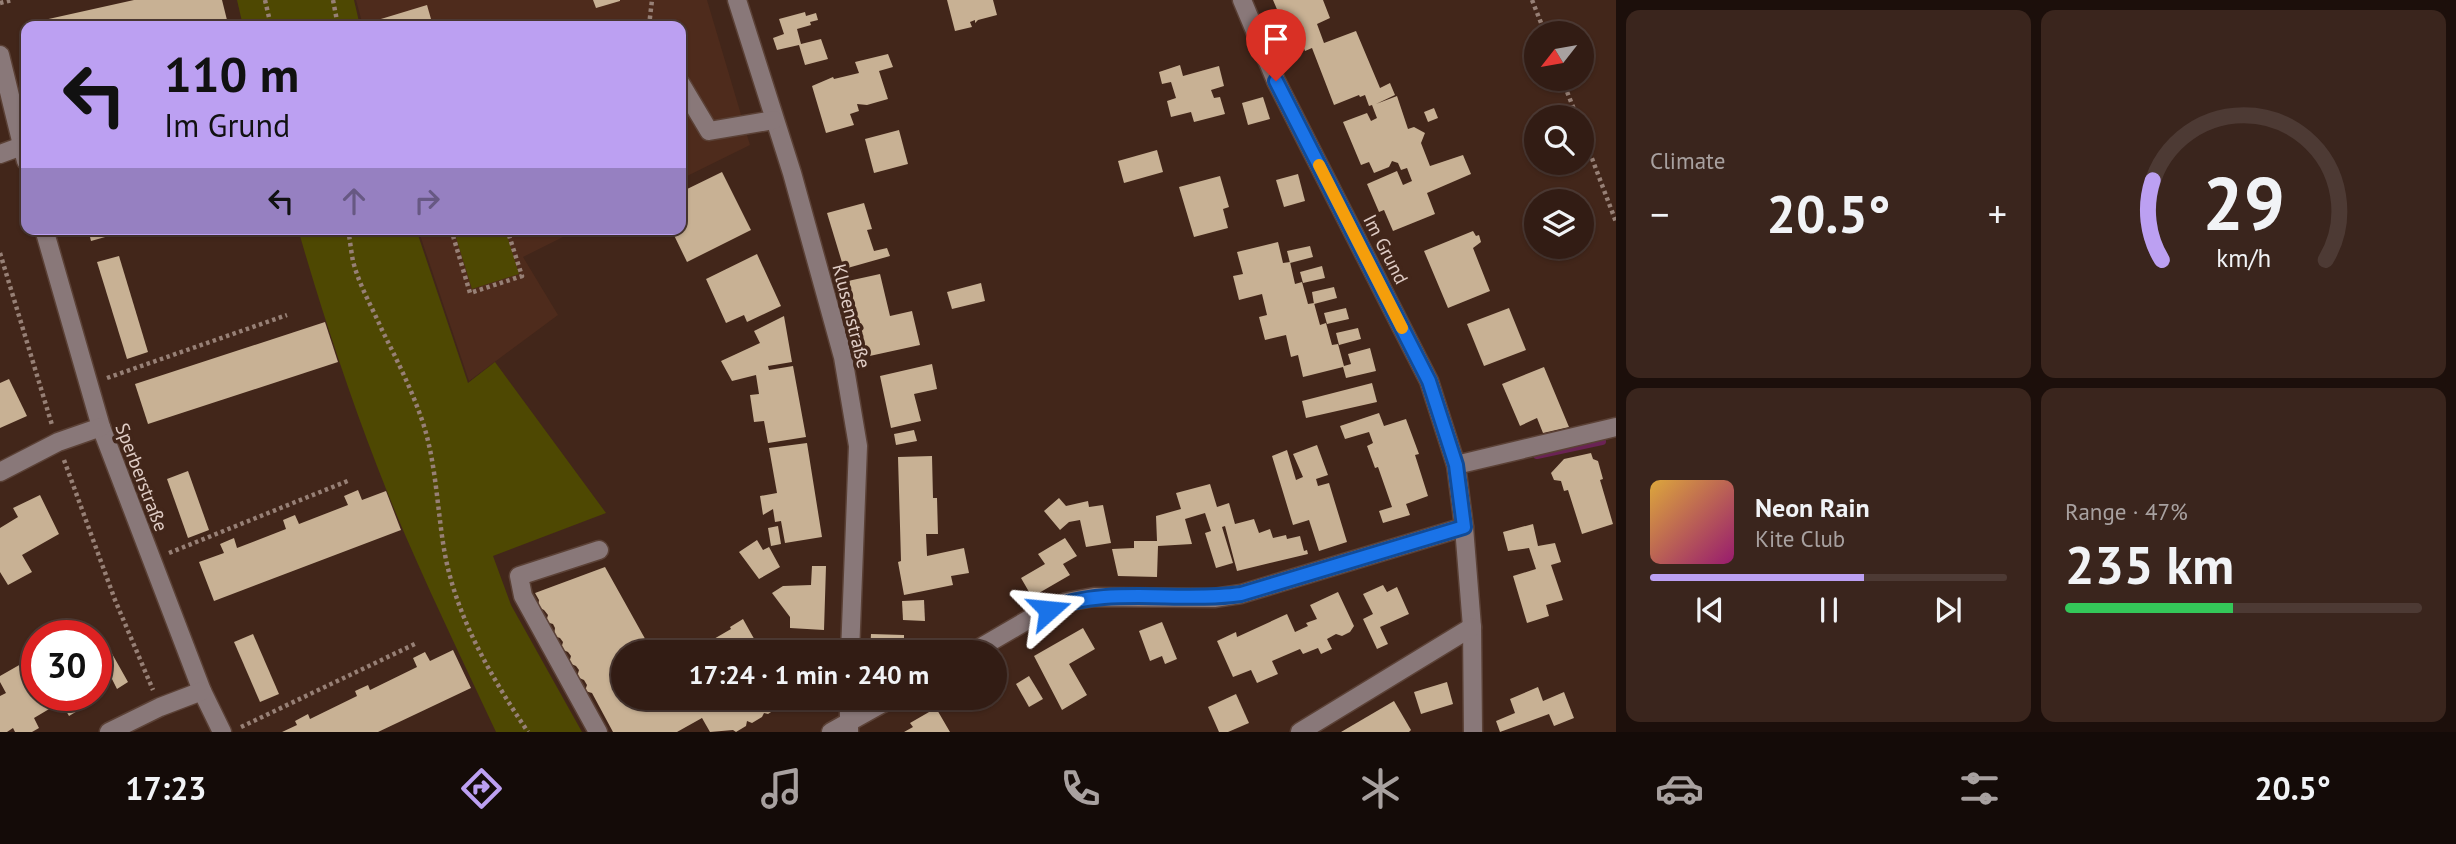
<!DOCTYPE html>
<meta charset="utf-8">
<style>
:root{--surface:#321c14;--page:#3a251d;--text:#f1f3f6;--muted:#a8a1a0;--line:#4d3a34;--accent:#bca0f2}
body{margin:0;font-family:"PT Sans",sans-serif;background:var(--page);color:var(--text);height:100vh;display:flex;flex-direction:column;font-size:26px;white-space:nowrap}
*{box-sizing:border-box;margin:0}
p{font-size:23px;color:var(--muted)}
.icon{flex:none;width:38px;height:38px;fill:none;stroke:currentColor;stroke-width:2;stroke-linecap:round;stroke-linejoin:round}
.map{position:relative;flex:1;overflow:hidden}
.panel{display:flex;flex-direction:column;gap:10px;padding:10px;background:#1c0f0b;width:840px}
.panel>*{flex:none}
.banner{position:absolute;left:21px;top:21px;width:665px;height:214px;border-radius:14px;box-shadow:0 2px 5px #0004,0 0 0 2px var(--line);background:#bca0f2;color:#111;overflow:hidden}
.needle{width:46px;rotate:239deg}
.controls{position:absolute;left:1524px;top:21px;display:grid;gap:14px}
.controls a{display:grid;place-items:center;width:70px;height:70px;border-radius:50%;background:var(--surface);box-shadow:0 2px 5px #0004,0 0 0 2px var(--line);font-size:35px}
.speed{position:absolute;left:21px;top:620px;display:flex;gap:14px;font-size:35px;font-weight:700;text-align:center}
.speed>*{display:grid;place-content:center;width:91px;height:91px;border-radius:50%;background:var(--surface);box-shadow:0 2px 5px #0004,0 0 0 2px var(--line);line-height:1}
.speed .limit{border:10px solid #d22;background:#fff;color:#111}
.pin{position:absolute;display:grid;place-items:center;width:60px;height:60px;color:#fff;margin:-72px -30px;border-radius:50% 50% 50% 0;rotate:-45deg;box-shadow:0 0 7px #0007}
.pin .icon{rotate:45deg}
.me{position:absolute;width:77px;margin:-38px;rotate:72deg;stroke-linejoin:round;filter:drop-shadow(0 0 5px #0008)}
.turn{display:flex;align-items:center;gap:24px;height:147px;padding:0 28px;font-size:32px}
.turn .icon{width:91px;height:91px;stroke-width:2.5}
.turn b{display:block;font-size:49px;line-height:60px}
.lanes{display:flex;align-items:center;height:66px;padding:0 28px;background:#0003;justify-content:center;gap:35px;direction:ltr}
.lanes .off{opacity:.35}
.big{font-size:52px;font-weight:600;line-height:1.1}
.panel .tile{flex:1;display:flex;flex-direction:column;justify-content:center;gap:10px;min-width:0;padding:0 24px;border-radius:14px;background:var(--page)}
.panel .dial{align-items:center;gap:0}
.dial svg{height:182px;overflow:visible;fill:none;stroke:var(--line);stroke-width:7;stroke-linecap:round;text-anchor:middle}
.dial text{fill:var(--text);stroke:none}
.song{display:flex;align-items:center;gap:21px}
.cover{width:84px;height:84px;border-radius:10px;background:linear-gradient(135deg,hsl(40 70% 55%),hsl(320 70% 35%))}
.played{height:7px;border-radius:4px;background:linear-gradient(90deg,var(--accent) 60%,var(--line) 60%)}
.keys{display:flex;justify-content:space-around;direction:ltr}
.heat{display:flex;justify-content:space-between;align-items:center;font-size:38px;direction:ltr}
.charge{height:10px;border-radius:5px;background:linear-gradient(90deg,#34c759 47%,var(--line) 0)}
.panel .tiles{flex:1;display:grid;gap:10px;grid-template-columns:repeat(2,1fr)}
.trip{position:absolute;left:611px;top:640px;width:396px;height:70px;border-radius:35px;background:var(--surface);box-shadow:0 2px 5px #0004,0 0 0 2px var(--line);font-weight:600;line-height:70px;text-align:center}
.tabs{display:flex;height:112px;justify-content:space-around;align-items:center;background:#140b08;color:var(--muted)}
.tabs .icon{width:49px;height:49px}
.tabs .active{color:var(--accent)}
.tabs b{font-size:32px;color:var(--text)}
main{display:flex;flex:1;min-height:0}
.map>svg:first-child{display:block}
.built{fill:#4e2b1c}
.green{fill:#4e4802}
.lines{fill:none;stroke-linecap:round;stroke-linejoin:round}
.stream{stroke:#6a2354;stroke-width:8}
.building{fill:#c8b194}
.minor-casing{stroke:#5b4136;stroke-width:21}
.path{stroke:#978076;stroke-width:4.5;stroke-dasharray:3.5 3.5;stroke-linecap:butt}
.minor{stroke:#897879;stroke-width:18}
.route-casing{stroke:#114b97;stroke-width:18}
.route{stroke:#1a73e8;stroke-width:12}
.slow{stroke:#f59e0b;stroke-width:12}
.labels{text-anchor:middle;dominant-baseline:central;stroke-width:7;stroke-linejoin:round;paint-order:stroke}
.street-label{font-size:19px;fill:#e0cdc6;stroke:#42261a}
</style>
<main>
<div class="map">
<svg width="1616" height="732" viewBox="0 0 1616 732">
<rect width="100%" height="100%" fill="#42261a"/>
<g class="built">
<polygon points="356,0 707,0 750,145 681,179 681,26 363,26"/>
<polygon points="418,229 579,229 523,257 558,315 469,381"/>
</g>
<g class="green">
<polygon points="237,0 354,0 360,26 243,26"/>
<path d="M298,229H416L468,383L495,362L606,513L493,556L511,605L582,732H496C455,644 412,557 377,466C347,388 321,309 298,229Z"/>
<polygon points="458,229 505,229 519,274 472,289 454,231"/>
</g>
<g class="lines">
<polyline class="stream" points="1537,455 1602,441"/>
</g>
<g class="building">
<polygon points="134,0 222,0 227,20 196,26 190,26 190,24 179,26 36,26 35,22"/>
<polygon points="593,0 620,0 620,1 596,8"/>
<polygon points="947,0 993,0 997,15 978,20 975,23 975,20 970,22 972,27 955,31"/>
<polygon points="1273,0 1323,0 1330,18 1317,24 1324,43 1356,31 1380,88 1390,83 1395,95 1376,104 1397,96 1408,129 1414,127 1425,133 1421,143 1430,166 1463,155 1471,174 1427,193 1435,214 1393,231 1384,210 1379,212 1367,184 1397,171 1403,185 1412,181 1407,168 1401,170 1398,163 1392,161 1389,167 1374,173 1369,162 1361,165 1343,122 1367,113 1371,121 1377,118 1372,105 1369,106 1365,95 1360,97 1359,95 1334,105 1312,48 1305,51 1298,31 1288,35"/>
<polygon points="427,5 433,26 372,26 371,22"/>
<polygon points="805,12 806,16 816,13 818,20 810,22 811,25 797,29 801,44 821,39 828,59 805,65 799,45 777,50 773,38 784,34 779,19"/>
<polygon points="888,54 893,67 879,71 888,99 867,105 857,104 859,111 850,114 854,125 826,133 812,86 833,77 834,79 859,73 855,62"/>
<polygon points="1180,65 1183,76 1219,66 1224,86 1211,90 1214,98 1220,97 1225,114 1194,122 1191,112 1171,117 1167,101 1176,98 1171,82 1162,84 1159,72"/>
<polygon points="1263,97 1270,119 1248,125 1242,103"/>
<polygon points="1434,108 1438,118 1428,122 1424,112"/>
<polygon points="899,130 908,164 874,173 865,139"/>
<polygon points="1157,150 1163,172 1124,183 1118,161"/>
<polygon points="722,172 751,230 687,262 671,229 681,229 681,192"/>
<polygon points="1298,174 1305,201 1284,207 1276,180"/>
<polygon points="1220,176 1229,207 1223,209 1228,228 1194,237 1179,187"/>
<polygon points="864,203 872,229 867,230 874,251 887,248 890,256 844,269 827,213"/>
<polygon points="88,229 130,229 130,230 91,241"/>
<polygon points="1473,231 1476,236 1479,235 1481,242 1473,248 1490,291 1448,308 1424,251"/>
<polygon points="1278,242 1283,263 1290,262 1295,284 1302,282 1308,304 1314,303 1320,325 1326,323 1332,345 1338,344 1344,366 1351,364 1348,354 1370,348 1376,371 1346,378 1343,367 1303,377 1298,355 1291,357 1286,335 1265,340 1259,317 1267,315 1262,294 1239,300 1233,276 1243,274 1237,252"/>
<polygon points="1310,246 1313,257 1290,263 1287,251"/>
<polygon points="757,254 781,306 747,322 744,315 726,323 706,279"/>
<polygon points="119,256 148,352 127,359 97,262"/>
<polygon points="1322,266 1325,278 1303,283 1300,272"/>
<polygon points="880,274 890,316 912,311 920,345 865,357 848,281"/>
<polygon points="981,283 985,301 952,309 947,292"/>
<polygon points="1334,287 1337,298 1314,304 1312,292"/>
<polygon points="1346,308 1349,319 1327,324 1324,313"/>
<polygon points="1509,308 1526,350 1484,366 1467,324"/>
<polygon points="784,316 792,362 768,366 769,370 793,366 806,437 768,443 764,421 754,422 750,395 759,394 756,375 732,381 721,361 760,343 754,331"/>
<polygon points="325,322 338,362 148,424 135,384"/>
<polygon points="1358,328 1361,339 1339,345 1336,333"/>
<polygon points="932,364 937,389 914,394 921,421 891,428 880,376"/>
<polygon points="1544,367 1569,427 1543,433 1537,418 1520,426 1502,384"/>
<polygon points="9,379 27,416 0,428 0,383"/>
<polygon points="1372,383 1377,402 1306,418 1302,401"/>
<polygon points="1379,413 1384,426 1406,419 1419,454 1415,455 1428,496 1406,504 1410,515 1383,523 1379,511 1392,507 1378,467 1375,468 1367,446 1373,443 1369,432 1345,439 1340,426"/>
<polygon points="914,430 917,441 896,445 894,434"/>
<polygon points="807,443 822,537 785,543 781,521 775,522 773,509 763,515 760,496 777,493 769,448"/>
<polygon points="1317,445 1328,475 1316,479 1318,486 1329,483 1347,542 1319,551 1309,520 1293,525 1272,456 1287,450 1296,480 1303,477 1293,454"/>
<polygon points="1591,453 1593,459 1598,461 1603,479 1600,480 1613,524 1582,534 1568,490 1564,491 1561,481 1554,480 1551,473 1564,459"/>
<polygon points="932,456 933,498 937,498 938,534 926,534 927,556 964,548 969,573 951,576 953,585 904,595 898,562 901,561 898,457"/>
<polygon points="188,471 209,530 188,538 167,479"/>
<polygon points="1210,484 1217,507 1229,503 1235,524 1254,519 1259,533 1270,529 1273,538 1286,535 1287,539 1300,536 1304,551 1307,550 1308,554 1237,571 1225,526 1222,527 1233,563 1216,568 1205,533 1211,531 1205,513 1185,519 1192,544 1158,546 1157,577 1118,576 1112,549 1134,548 1134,541 1157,541 1156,516 1181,509 1176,493"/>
<polygon points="358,490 362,500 386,491 401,530 214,601 199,562 224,553 220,544 234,538 237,548 286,529 283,520 295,515 299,524 348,505 344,496"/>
<polygon points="40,495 59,534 22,555 32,572 8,585 0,572 0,528 18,517 13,508"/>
<polygon points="1059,498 1066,506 1088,501 1089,507 1103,505 1111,543 1086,547 1080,520 1069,522 1060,530 1044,511"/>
<polygon points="1533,524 1538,546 1555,543 1561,562 1551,565 1563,600 1546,605 1549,616 1527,623 1513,576 1536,569 1529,548 1508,551 1503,532"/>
<polygon points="778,526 781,544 771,546 768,528"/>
<polygon points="1065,538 1077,556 1063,564 1070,575 1032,597 1021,578 1045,564 1038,554"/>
<polygon points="757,540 763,550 769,547 780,567 759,579 739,552"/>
<polygon points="812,566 826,566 824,630 790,628 790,617 772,593 783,586 811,585"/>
<polygon points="605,567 653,653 623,653 623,698 777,698 779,707 768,714 764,713 762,717 752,723 747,721 746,726 736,732 733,730 710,732 702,718 677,732 613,732 592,693 585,691 587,685 584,680 577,677 579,670 576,666 569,663 571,656 568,652 561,649 563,642 560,638 554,636 555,628 553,624 546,622 548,615 544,610 538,607 539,600 535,593"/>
<polygon points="1383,585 1387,592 1397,587 1409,614 1380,627 1388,644 1377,649 1363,619 1373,614 1363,594"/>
<polygon points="1338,592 1354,626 1350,632 1342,636 1336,634 1327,639 1332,649 1321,654 1318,648 1303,654 1300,649 1272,661 1278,674 1257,683 1251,670 1233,677 1217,641 1236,632 1237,637 1287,614 1295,632 1308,626 1306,623 1317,619 1310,605"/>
<polygon points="924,600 925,621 903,620 902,601"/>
<polygon points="743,619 757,644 792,646 793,638 824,640 823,653 682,653 698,644 700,647 731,629 730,627"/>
<polygon points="1162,622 1177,659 1165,664 1162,656 1150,661 1139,631"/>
<polygon points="1083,628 1095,649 1069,664 1087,695 1062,710 1034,656"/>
<polygon points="253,634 279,694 260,702 234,642"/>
<polygon points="871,634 904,635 904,648 938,641 941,652 870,653"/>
<polygon points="106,643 128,682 117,689 112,679 96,688 96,649"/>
<polygon points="453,650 471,688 378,732 282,732 297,725 295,721 308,714 310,719 357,696 355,691 368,685 370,690 417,667 413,658 425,652 430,661"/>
<polygon points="21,664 31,681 37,678 37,695 83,695 89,704 69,716 61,702 34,718 39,728 32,732 15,732 13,728 7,732 0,732 0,696 6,693 0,682 0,676"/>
<polygon points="1029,676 1043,699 1029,707 1016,684"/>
<polygon points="1447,682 1453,704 1421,714 1414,692"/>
<polygon points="1538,687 1543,701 1564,692 1574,718 1554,726 1549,714 1500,732 1496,721 1515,713 1510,699"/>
<polygon points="1236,694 1249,723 1228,732 1219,732 1208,707"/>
<polygon points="1394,701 1411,730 1409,732 1341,732"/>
<polygon points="936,708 950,732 904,732 913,727 910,723"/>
</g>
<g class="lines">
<g class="minor-casing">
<g id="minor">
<polyline points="737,0 792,173 843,357 858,446 850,653"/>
<polyline points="1242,0 1276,81 1429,381 1456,465 1464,527 1472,627 1473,732"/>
<polyline points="0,55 26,161"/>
<polyline points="681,84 709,131 774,120"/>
<polyline points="0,154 22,146"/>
<polyline points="44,229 101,427 202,691 222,732"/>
<polyline points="1456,465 1616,427"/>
<polyline points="0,472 58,442 101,427"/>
<polyline points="971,653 1031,618 1066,602 1094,597 1214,598 1241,594 1464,527"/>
<polyline points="849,698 849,732"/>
<polyline points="109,732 160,707 202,691"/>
<polyline points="598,732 523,596 519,576 599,550"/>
<polyline points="831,732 892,698"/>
<polyline points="1300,732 1472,627"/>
</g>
</g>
<g class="path">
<polyline points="265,0 271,26"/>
<polyline points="333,0 338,26"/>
<polyline points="1532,0 1545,33"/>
<polyline points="0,3 12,0"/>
<polyline points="649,26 652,0"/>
<polyline points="1562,79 1577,117"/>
<polyline points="1582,132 1616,222"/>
<path d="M348,229C350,240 351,251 353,261C359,285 372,307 382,330C397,360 412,390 423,423C436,463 437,507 444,549C455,615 491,677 528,732"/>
<polyline points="451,229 470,293 522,276 507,229"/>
<polyline points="0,253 52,425"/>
<polyline points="107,378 287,315"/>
<polyline points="64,460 115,600 153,690"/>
<polyline points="169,553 350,480"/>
<polyline points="241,727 417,643"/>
</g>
<use href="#minor" class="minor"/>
</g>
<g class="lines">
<g class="route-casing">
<path id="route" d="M1049,610C1102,585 1181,603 1241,594L1464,527L1456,465L1429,381L1276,81"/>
</g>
<use href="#route" class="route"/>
<polyline class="slow" points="1319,165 1402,328"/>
</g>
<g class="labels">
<g class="street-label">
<text transform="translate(1386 249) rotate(63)">Im Grund</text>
<text transform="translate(852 316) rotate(76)">Klusenstraße</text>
<text transform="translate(142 477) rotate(69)">Sperberstraße</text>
</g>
</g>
</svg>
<div class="controls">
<a><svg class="needle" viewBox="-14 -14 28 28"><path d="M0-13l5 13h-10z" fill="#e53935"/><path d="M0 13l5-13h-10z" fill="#a8a1a0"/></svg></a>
<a><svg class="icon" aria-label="search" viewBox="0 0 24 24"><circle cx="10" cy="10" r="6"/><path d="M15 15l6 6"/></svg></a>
<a><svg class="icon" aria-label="layers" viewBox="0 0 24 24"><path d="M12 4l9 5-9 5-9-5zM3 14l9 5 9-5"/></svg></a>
</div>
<div class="speed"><div class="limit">30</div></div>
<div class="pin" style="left:1276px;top:81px;background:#d93025"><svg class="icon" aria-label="arrive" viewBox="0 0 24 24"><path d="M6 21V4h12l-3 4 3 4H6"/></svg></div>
<svg class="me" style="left:1049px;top:610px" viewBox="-20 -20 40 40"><path d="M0-17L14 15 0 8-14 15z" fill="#1a73e8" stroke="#fff" stroke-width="4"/></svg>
<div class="trip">17:24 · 1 min · 240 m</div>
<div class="banner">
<div class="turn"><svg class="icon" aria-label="left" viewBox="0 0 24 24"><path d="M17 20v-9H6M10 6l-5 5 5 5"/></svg><div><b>110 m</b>Im Grund</div></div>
<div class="lanes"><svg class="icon" aria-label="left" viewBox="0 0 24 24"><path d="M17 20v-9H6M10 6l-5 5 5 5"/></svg><svg class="icon off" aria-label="ahead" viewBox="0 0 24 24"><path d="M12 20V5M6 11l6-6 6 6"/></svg><svg class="icon off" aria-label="right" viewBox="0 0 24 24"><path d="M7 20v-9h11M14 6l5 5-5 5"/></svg></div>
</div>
</div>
<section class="panel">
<div class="tiles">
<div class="tile"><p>Climate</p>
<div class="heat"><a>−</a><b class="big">20.5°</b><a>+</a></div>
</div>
<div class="tile dial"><svg viewBox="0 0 100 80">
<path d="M14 69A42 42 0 1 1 86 69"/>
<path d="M14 69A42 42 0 0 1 10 34" stroke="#bca0f2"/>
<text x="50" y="56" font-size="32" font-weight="700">29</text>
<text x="50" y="72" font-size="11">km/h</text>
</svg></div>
<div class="tile">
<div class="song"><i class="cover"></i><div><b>Neon Rain</b><p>Kite Club</p></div></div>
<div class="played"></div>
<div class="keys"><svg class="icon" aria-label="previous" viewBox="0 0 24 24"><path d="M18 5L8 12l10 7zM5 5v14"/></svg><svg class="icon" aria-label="pause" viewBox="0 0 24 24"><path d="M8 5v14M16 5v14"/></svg><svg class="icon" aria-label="next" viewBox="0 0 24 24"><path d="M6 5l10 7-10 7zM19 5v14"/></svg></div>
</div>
<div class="tile"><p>Range · 47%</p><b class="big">235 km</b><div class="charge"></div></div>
</div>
</section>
</main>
<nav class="tabs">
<b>17:23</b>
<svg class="icon active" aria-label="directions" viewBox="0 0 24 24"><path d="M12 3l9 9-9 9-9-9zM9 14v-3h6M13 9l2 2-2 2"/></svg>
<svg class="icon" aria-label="music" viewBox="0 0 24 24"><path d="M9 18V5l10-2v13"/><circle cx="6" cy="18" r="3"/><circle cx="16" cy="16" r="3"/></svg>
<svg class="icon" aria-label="phone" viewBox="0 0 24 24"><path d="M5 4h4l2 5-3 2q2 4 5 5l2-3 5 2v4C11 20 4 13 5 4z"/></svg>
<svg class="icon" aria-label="climate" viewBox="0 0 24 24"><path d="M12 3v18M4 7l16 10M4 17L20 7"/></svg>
<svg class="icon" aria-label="car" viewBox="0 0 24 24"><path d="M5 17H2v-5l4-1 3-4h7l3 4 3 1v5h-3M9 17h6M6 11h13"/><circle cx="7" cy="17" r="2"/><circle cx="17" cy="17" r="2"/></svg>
<svg class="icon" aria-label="filters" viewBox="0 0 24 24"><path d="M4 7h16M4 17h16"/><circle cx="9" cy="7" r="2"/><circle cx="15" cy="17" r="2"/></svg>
<b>20.5°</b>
</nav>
